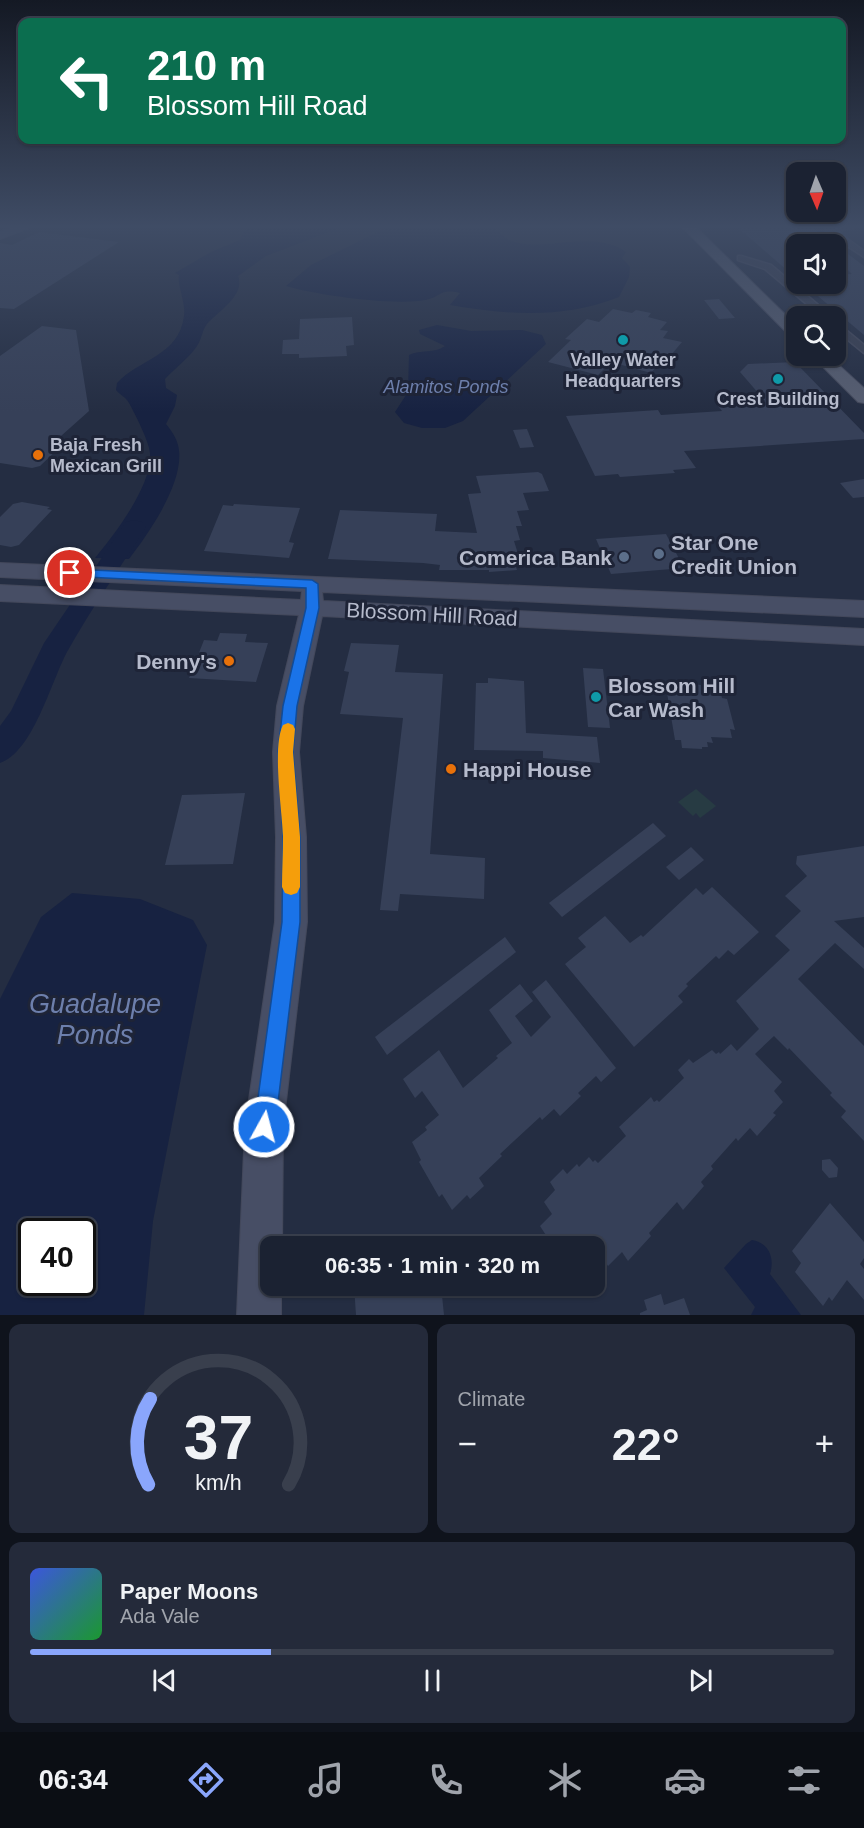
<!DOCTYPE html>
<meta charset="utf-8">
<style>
:root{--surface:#1b2232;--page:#242a3a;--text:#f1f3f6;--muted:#a0a4ac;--line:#393f4d;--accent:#8aa6fc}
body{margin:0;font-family:Arial,sans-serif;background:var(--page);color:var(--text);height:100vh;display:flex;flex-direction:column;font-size:22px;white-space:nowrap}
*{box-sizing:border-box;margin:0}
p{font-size:20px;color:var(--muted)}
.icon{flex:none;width:33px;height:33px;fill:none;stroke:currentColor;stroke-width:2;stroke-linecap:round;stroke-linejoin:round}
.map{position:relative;height:1315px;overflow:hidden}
.panel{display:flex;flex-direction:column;gap:9px;padding:9px;background:#0f131c;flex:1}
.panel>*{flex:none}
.hud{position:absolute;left:18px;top:18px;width:828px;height:126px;border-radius:12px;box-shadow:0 2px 4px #0004,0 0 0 2px var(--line);background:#0b6e4f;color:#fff;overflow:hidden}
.needle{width:39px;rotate:178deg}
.tools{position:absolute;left:786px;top:162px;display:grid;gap:12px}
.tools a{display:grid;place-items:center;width:60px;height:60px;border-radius:12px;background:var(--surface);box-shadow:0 2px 4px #0004,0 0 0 2px var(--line);font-size:30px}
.speed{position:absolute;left:18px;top:1218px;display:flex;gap:12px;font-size:30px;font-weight:700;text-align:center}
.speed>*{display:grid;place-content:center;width:78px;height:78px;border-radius:50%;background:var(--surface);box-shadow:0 2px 4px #0004,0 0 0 2px var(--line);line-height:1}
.speed .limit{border:3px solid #111;border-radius:9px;background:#fff;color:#111}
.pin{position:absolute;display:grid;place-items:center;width:51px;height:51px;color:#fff;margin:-26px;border:3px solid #fff;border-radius:50%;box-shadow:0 2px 6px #0007}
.me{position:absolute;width:66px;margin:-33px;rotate:7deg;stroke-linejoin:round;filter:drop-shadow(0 0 4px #0008)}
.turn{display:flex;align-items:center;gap:21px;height:126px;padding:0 30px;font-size:27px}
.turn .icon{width:78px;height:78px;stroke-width:2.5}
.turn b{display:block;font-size:42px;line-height:51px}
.big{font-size:45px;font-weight:700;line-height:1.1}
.panel .tile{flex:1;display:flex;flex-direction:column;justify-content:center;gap:9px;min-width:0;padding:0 21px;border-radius:12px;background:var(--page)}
.panel .dial{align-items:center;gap:0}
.dial svg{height:156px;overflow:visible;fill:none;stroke:var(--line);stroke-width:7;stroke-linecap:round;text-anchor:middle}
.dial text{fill:var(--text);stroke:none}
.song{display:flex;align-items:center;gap:18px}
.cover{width:72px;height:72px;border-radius:9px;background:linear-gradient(135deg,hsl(230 70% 55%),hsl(130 70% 35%))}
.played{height:6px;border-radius:3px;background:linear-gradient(90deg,var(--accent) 30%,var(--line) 30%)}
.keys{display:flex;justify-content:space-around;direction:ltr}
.heat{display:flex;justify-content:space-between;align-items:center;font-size:33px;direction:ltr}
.panel .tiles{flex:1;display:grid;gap:9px;grid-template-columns:1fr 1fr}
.tile:last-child{grid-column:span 2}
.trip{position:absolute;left:260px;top:1236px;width:345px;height:60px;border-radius:12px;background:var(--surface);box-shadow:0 2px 4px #0004,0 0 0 2px var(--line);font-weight:700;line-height:60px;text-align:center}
.dock{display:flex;height:96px;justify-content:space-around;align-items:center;background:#0b0e14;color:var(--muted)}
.dock .icon{width:42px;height:42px}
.dock .on{color:var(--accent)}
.dock b{font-size:27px;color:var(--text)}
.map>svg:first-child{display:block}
.green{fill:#273b43}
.water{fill:#172241;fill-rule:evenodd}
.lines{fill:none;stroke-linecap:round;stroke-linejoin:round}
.river{fill:#172241;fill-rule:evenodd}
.building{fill:#364058}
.street-casing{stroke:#43485b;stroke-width:3}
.secondary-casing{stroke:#43485b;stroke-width:2}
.primary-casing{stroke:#43485b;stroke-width:2}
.street{fill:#393f51;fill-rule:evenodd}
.secondary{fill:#474e65;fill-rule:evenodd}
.primary{fill:#575e71;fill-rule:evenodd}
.route{fill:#1a73e8;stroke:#114b97;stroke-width:1.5}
.slow{fill:#f59e0b}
.culture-dot{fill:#0f9aa8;stroke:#1e2437;stroke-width:2}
.food-dot{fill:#e8710a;stroke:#1e2437;stroke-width:2}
.service-dot{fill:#5c6f8a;stroke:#1e2437;stroke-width:2}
.labels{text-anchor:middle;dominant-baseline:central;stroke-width:6;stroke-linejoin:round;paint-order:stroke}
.far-poi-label{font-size:18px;font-weight:bold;fill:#b6bbcc;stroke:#1e2437}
.far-water-label{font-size:18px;font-style:italic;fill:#6d7fac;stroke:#1e2437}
.poi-label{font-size:21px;font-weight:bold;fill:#b6bbcc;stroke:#1e2437;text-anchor:start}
.street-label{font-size:21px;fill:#b6bbcc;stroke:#1e2437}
.near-water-label{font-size:27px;font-style:italic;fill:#6d7fac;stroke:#1e2437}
</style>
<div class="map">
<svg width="864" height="1315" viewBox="0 0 864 1315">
<rect width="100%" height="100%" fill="#242d42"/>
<polygon class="green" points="696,789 716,806 700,818 696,813 693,816 678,802"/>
<g class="water">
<path d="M252,227H342L266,256L238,276C246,295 217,312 207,324C202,330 202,339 197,346C189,358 175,368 165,379L166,388L177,395L175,406L166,424C171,430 176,437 178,445C187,479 149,533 129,559L95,558C114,535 153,485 150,453C149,441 135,414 129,403C126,397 120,395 116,390L117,383C139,359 179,356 184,316C186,303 177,285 179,275L175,273L211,252L240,240L244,232Z"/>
<path d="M386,228L495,227C519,266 587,223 626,252L622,258L630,267L629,277L619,297C563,319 508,315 450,305L460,293C439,288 442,297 425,300C395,306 316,295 286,286L311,265Z"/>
<path d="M437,325L471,331L522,330L542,335L546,344L463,421L445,428H422L404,423L395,412L408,392L409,355C421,349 434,354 445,346L420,334L419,330Z"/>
<path d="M72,893L140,899L193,920L207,945L153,1221L144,1315H0V999L41,917ZM32,1232H82V1282H32Z"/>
<path d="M752,1240C769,1243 775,1258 770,1274L801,1315H751L755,1307L724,1268L746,1244Z"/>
</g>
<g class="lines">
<path class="river" d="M134,520L142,522L146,527C120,568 91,609 67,652C51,682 33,752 0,763V726L11,711L44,643L126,522Z"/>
</g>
<g class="building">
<polygon points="737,227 811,227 834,244 796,244 796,278"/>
<polygon points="39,232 119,242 14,309 0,308 0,243 12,245"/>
<polygon points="836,245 864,266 864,335 806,286 836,284 836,275 852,274 836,259"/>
<polygon points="719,299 735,318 719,319 704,300"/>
<polygon points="613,309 632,313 636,310 651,313 648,317 667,322 660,330 668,331 663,338 682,342 660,368 656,367 651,373 611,362 598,375 548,362 571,340 565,339 587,319 599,322"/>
<polygon points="352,317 354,345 346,346 347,356 299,358 299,354 282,354 283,340 299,339 300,319"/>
<polygon points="42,326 76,330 89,411 52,444 61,446 40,466 32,468 0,463 0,356"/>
<polygon points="795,362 864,433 864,439 684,451 696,468 673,470 675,473 620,477 618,474 595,476 566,416 658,410 661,415 722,411 717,405 765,401 740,372 748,364"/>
<polygon points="527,429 534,447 520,448 513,430"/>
<polygon points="538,472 542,474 549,491 523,493 529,510 517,511 522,526 516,526 520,540 514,541 519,557 513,558 517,570 489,572 489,570 439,570 440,565 423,563 328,559 340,510 437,514 435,531 477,533 468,494 481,493 476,476"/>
<polygon points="864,479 864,497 853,498 840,483"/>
<polygon points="22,502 50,507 47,509 52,510 19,545 11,547 0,545 0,517 13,504"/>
<polygon points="234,504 300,508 289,542 294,543 289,558 204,551 223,505 233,506"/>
<polygon points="666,534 684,568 611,574 596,539"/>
<polygon points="220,633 247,634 245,642 268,643 256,682 189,678 204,640 217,641"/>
<polygon points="351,643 399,645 395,672 443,674 430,854 485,858 484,899 400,894 398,911 380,910 403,718 340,714 349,672 344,671"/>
<polygon points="583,668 603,669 610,728 588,727"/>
<polygon points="488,678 524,681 526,733 597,737 600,763 543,758 543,751 474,750 476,683 488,683"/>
<polygon points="665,681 719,687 722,698 727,699 735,730 730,729 732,738 711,737 713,743 707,742 708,747 702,747 702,749 682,748 681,740 675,740"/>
<polygon points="245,793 233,864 165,865 182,795"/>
<polygon points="653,823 666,836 562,917 549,903"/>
<polygon points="864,846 864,917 834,921 864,948 864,969 835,943 798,979 864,1046 864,1141 841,1117 846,1111 830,1095 832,1093 789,1048 788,1050 774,1036 755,1054 782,1082 774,1091 783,1102 773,1113 776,1115 757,1136 750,1128 738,1141 736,1138 711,1166 713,1169 701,1182 704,1186 683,1210 677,1202 649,1233 651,1236 628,1261 622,1252 608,1266 606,1263 594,1276 594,1246 553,1246 540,1226 552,1214 544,1202 555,1190 550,1182 563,1169 567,1174 577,1164 579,1167 589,1157 593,1162 595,1160 598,1163 626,1136 619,1127 651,1097 654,1102 657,1100 659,1102 684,1078 678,1070 689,1059 693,1063 712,1050 716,1054 719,1052 720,1054 731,1044 737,1051 759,1029 736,1001 790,950 775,936 801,911 785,896 807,876 796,864 797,856"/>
<polygon points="691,847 704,860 679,880 666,867"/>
<polygon points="712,887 759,932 734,955 728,950 719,959 716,956 686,984 688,986 678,996 683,1002 634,1047 565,964 586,947 578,938 605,916 630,943 641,935 643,937 696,888 703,895"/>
<polygon points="505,937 516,952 387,1055 375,1037"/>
<polygon points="546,980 616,1068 601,1082 596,1076 578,1093 581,1096 560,1116 554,1109 542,1120 540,1117 500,1154 502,1156 479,1178 484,1186 470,1199 467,1195 452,1210 442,1194 439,1197 419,1162 421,1160 412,1142 427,1130 425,1127 439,1115 422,1091 415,1098 403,1079 439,1050 463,1088 498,1058 496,1056 512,1043 489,1010 520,984 533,1001 515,1016 531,1037 551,1017 532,992"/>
<polygon points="830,1159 838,1168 837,1177 829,1178 822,1170 822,1160"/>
<polygon points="830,1203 864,1242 864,1258 860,1264 864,1269 864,1300 847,1280 832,1301 829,1297 823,1306 795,1272 801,1263 792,1251"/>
<polygon points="354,1286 441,1286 444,1315 356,1315"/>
<polygon points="661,1294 664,1305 684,1298 690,1315 640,1315 640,1313 647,1310 644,1300"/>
</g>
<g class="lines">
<g class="street-casing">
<g id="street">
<polygon points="830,227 856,227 836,231 864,251 864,257 826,232 826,228"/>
<polygon points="741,256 771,265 831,316 821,316 765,269 738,260 738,256"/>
<polygon points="836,322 864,345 864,353 836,330"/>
</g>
</g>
<g class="secondary-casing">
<g id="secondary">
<polygon points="14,227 31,227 0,239 0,232"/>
<polygon points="0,563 864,601 864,617 322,592 323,601 864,629 864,645 322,616 303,706 299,752 306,837 307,922 283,1127 282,1246 270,1246 270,1286 281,1286 281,1315 237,1315 245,1127 275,922 276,837 273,752 277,706 299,615 0,601 0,585 301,600 302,591 0,577"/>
</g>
</g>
<g class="primary-casing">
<g id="primary">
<polygon points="682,227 696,227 796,325 796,338 790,336"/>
<polygon points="812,356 829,356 864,388 864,403 858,402"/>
</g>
</g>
<use href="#street" class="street"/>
<use href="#secondary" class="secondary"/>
<use href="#primary" class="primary"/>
</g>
<linearGradient id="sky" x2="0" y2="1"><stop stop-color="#141924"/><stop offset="0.55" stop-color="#3f4c65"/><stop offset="1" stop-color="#3f4c65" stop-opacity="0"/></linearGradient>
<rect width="864" height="412" fill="url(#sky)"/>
<polygon class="route" points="70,569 312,580 318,584 319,608 297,706 293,752 300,837 300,922 275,1127 272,1135 264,1138 257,1135 254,1127 282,922 283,837 278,752 283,706 306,608 306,588 66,576 64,573"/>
<path class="slow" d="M288,723L293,725L295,729L293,752L300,837V887L297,893L291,895L285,893L282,887C282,870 283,853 283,836C282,809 272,746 283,725Z"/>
<g class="culture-dot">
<circle cx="623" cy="340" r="6"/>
<circle cx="778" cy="379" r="6"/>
<circle cx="596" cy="697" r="6"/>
</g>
<g class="food-dot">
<circle cx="38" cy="455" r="6"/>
<circle cx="229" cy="661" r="6"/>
<circle cx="451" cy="769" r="6"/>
</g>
<g class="service-dot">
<circle cx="659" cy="554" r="6"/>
<circle cx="624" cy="557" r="6"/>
</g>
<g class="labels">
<g class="far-poi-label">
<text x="623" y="360">Valley Water<tspan x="623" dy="21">Headquarters</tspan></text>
<text x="778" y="399">Crest Building</text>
<text x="50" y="445" text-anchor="start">Baja Fresh<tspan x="50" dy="21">Mexican Grill</tspan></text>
</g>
<g class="far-water-label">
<text x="446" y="387">Alamitos Ponds</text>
</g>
<g class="poi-label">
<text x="671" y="542">Star One<tspan x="671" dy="24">Credit Union</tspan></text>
<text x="612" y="557" text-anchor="end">Comerica Bank</text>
<text x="217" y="661" text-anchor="end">Denny's</text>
<text x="608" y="685">Blossom Hill<tspan x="608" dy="24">Car Wash</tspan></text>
<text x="463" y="769">Happi House</text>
</g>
<g class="street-label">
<text transform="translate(432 614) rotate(3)">Blossom Hill Road</text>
</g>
<g class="near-water-label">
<text x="95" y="1004">Guadalupe<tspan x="95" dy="31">Ponds</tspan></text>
</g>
</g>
</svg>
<div class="tools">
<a><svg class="needle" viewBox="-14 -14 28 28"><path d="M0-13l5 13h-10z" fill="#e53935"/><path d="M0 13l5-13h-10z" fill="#a0a4ac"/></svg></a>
<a><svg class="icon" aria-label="sound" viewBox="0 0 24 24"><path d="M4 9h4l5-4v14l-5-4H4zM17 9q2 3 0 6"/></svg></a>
<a><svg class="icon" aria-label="search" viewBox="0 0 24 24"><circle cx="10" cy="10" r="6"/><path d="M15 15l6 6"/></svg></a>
</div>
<div class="speed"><div class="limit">40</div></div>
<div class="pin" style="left:70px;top:573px;background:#d93025"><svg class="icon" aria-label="arrive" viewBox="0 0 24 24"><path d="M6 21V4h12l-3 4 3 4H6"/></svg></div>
<svg class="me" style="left:264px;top:1127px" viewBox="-20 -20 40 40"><circle r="17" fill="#1a73e8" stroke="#fff" stroke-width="3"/><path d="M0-11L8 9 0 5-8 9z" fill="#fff"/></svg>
<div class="trip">06:35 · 1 min · 320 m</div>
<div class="hud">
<div class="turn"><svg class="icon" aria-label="left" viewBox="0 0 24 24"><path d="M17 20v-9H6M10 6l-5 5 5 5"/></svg><div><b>210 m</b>Blossom Hill Road</div></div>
</div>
</div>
<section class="panel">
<div class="tiles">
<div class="tile dial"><svg viewBox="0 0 100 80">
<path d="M14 69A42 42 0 1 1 86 69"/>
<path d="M14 69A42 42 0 0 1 15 25" stroke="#8aa6fc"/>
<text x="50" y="56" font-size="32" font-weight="700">37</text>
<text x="50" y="72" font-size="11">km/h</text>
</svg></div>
<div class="tile"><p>Climate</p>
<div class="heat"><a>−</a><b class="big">22°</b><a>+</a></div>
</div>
<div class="tile">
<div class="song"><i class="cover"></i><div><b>Paper Moons</b><p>Ada Vale</p></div></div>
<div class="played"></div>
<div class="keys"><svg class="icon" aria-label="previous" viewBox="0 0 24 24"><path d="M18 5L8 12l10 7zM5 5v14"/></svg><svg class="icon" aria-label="pause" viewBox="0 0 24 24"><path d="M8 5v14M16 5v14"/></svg><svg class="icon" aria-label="next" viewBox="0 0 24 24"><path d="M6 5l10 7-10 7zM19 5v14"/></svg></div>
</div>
</div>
</section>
<nav class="dock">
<b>06:34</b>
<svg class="icon on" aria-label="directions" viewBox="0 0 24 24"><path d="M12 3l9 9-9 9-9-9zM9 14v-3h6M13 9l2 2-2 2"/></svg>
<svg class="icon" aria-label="music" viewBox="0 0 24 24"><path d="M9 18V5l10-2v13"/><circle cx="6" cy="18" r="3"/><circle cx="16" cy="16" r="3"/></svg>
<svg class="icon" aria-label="phone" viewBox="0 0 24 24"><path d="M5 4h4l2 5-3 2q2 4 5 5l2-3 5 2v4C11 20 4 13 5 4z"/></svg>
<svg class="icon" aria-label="climate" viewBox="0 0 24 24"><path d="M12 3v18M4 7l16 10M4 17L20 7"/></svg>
<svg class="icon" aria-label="car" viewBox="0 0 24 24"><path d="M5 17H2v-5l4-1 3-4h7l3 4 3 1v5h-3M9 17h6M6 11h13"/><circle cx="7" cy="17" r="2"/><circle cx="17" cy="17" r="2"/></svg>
<svg class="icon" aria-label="filters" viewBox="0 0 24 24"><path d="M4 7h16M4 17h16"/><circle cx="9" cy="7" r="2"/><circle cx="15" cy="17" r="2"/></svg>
</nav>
